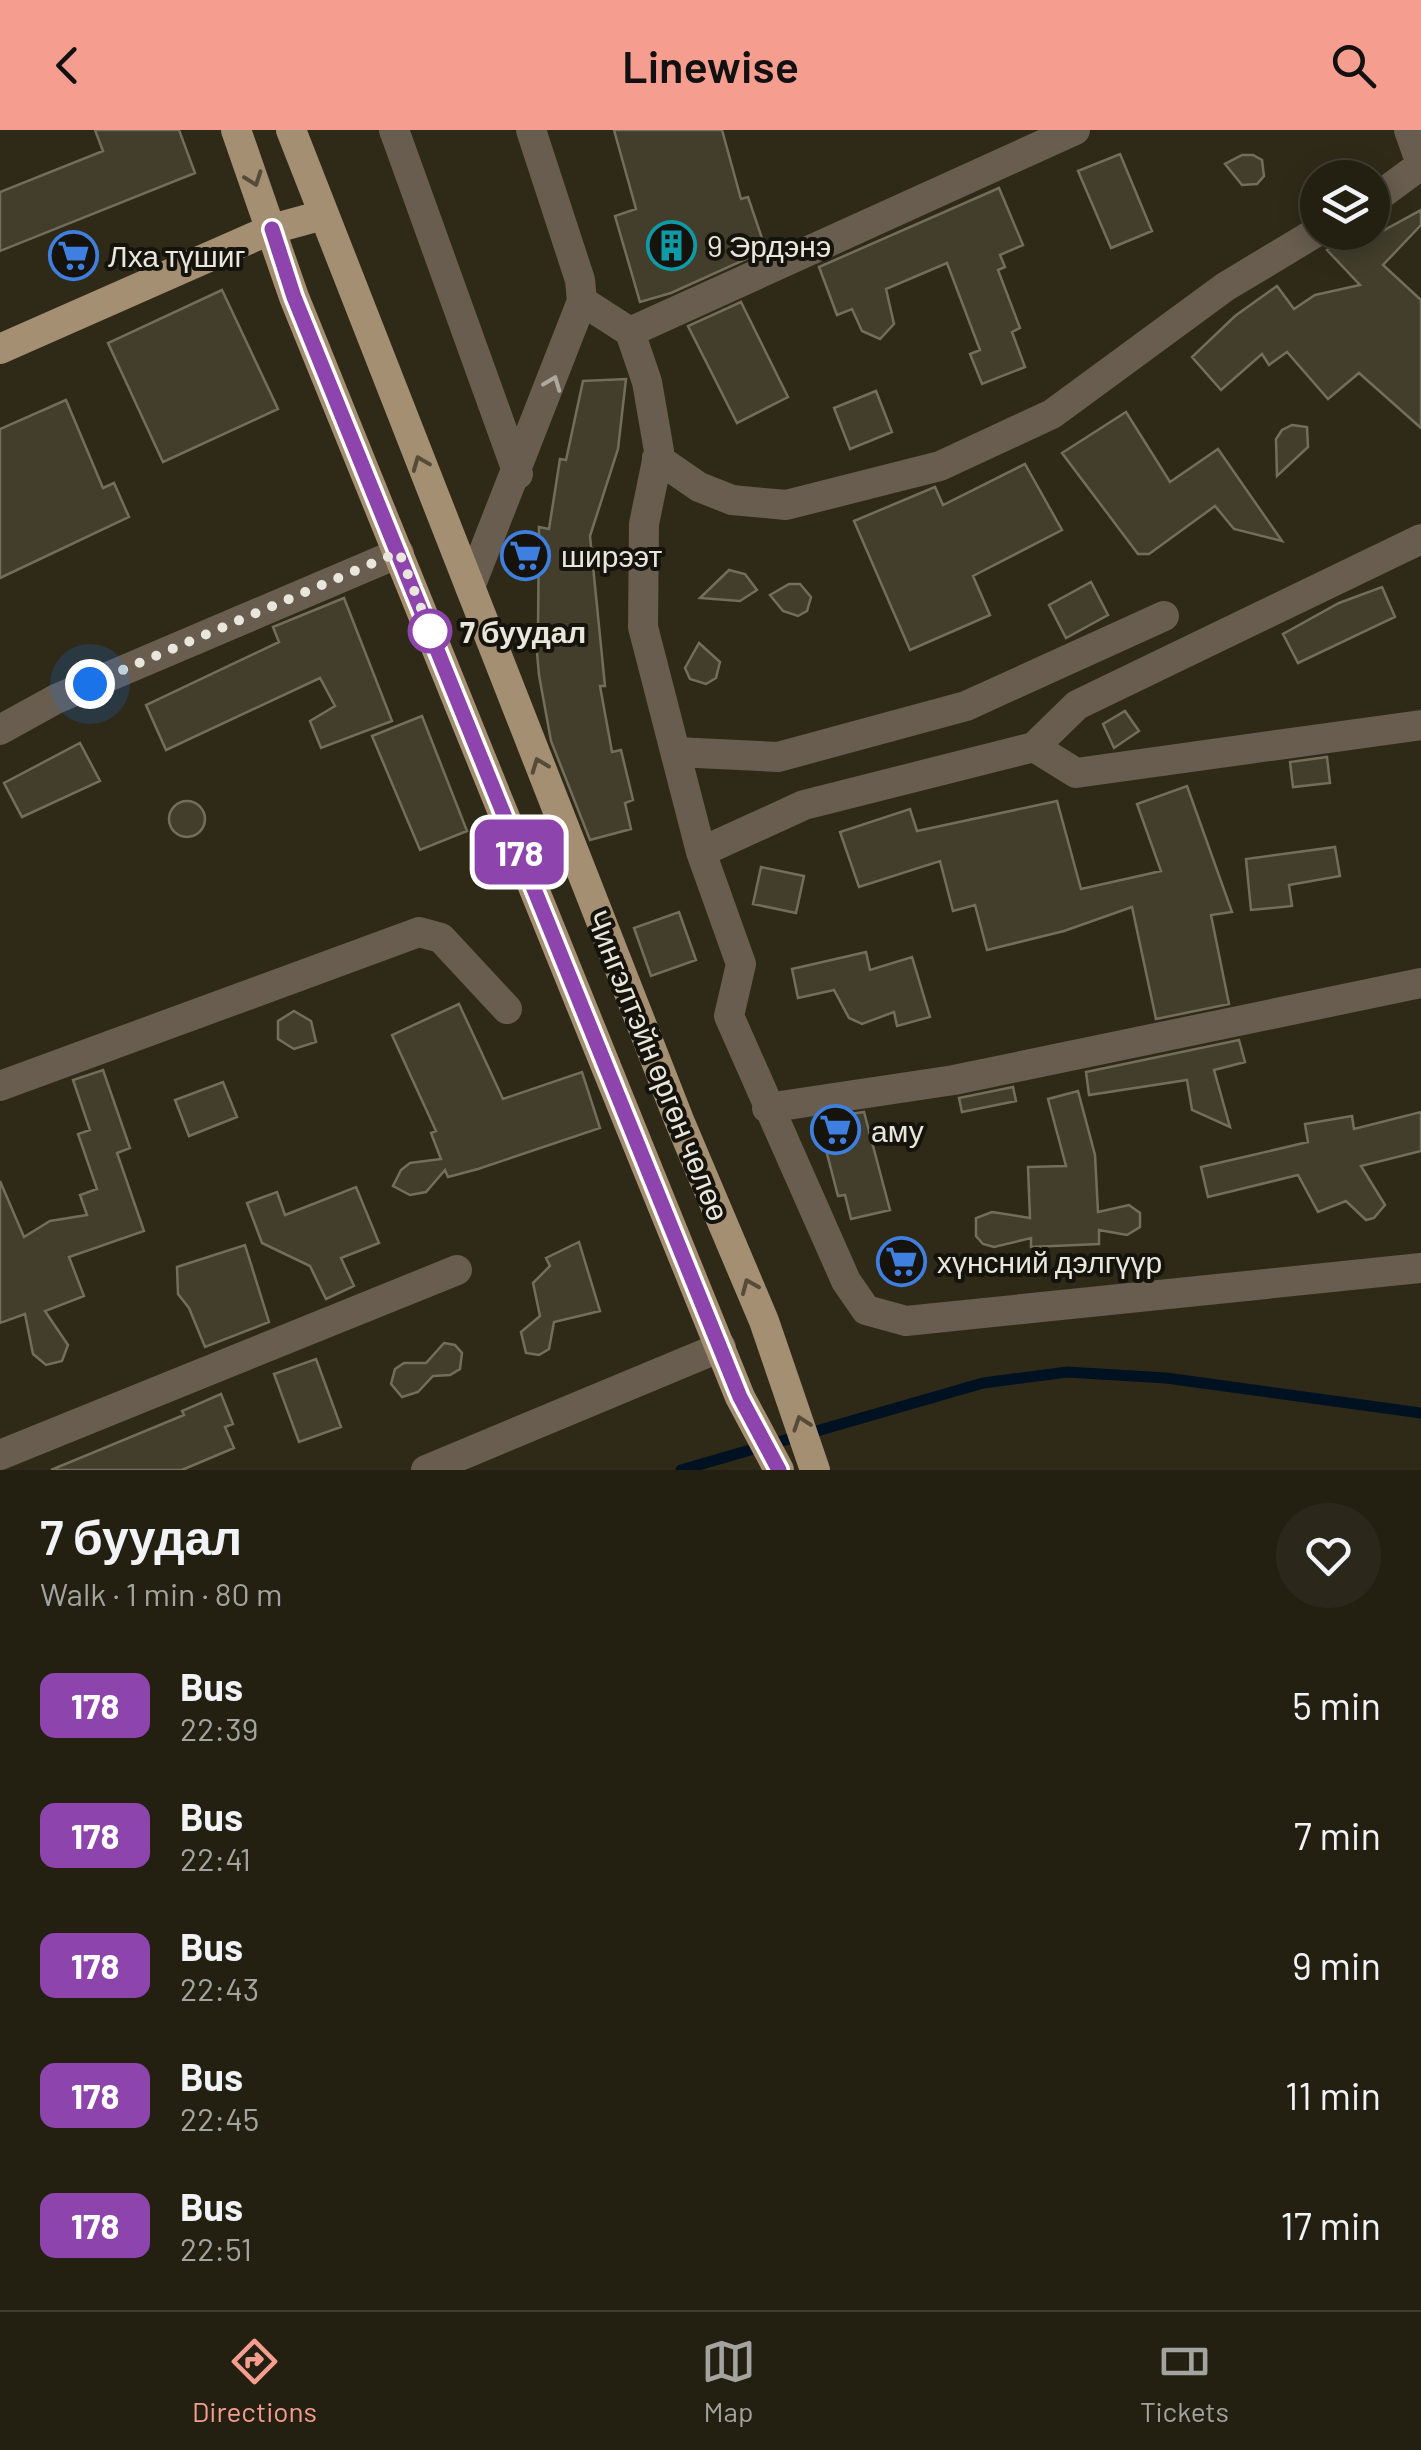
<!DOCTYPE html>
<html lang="en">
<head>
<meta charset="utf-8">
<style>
  :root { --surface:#232012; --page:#2b281b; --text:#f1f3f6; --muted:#a3a39f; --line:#403e32; --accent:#f59d8e }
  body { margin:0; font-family:Barlow,sans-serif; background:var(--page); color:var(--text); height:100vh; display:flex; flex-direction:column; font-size:38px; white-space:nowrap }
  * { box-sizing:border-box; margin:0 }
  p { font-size:32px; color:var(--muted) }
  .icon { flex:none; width:55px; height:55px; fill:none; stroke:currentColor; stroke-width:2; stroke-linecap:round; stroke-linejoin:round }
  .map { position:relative; height:1340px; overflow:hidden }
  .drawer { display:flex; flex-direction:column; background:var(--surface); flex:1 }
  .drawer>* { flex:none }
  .badge { padding:0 20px; border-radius:15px; font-size:35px; line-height:65px }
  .controls { position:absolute; left:1300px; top:30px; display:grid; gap:20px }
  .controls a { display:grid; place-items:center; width:90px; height:90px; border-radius:50%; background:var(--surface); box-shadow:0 5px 25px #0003,0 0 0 2px var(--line); font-size:50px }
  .you { position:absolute; width:50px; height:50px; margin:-25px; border:8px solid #fff; border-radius:50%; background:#1a73e8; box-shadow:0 0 0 15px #1a73e833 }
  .map>.badge { position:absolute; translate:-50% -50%; box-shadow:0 0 0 5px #fff }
  .round { display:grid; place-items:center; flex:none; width:105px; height:105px; border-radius:52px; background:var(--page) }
  .headline { display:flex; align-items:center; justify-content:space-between; height:170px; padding:0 40px }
  h1 { font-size:48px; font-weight:600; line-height:75px }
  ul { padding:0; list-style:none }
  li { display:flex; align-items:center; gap:30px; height:130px; padding:0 40px }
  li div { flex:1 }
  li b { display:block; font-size:38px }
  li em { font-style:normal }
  li .badge { min-width:110px; font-weight:700; text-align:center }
  header { display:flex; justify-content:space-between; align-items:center; height:130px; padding:0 40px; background:var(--accent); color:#111; font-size:45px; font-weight:600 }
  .tabs { display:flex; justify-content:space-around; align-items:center; height:140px; border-top:2px solid var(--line); background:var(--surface); font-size:28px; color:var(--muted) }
  .tabs a { display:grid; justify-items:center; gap:5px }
  .tabs .selected { color:var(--accent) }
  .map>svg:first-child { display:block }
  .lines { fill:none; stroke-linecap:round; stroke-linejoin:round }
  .stream { stroke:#012; stroke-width:11 }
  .building { fill:#423e2b; stroke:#736e5a; stroke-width:2.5 }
  .minor { stroke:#685d4f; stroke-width:30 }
  .major { stroke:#a48f72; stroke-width:30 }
  .oneway { stroke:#554b39 }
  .oneway2 { stroke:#afa99c }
  .line-casing { stroke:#fff; stroke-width:22 }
  .line { stroke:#8e44ad; stroke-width:15 }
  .walk { stroke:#e9e7db; stroke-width:10; stroke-dasharray:0 18 }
  .stop-dot { fill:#fff; stroke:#8e44ad; stroke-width:5 }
  .labels { text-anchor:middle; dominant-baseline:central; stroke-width:8; stroke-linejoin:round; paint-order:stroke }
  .poi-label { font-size:30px; fill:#e9e7db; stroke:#15130b; text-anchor:start }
  .stop-label { font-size:30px; font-weight:bold; fill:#e9e7db; stroke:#15130b; text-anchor:start }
  .street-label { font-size:30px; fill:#e9e7db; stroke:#15130b }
</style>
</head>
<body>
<header><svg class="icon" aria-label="back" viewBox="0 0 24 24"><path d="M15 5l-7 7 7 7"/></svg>Linewise<svg class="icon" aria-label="search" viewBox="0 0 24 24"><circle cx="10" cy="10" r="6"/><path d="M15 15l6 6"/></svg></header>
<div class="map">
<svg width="1421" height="1340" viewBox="0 0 1421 1340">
  <rect width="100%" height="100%" fill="#2f2a18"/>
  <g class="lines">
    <path class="stream" d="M 681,1340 L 983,1253 L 1067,1242 L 1166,1248 L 1421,1283"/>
  </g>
  <path class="building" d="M 95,0 L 179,0 L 195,43 L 0,121 L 0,62 L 103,21 Z
    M 614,0 L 722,0 L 741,69 L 748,67 L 766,120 L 671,163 L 640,172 L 615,86 L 636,79 Z
    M 1120,24 L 1152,101 L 1111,118 L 1078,41 Z
    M 1242,25 L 1253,25 L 1262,30 L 1264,46 L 1257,54 L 1242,55 L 1225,34 Z
    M 999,58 L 1023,115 L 1000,125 L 1005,137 L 998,140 L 1020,198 L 1012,202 L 1025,237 L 982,254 L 970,224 L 980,220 L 947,133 L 886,159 L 894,194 L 880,209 L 862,201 L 852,179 L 837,185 L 819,137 Z
    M 1421,80 L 1421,95 L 1383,135 L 1421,170 L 1421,298 L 1359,243 L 1328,269 L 1287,222 L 1269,235 L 1262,224 L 1221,260 L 1192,227 L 1235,186 L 1277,156 L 1294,179 L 1315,165 L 1360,155 L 1327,120 L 1346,102 L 1359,102 L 1366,110 Z
    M 222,160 L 278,279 L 163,332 L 108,213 Z
    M 741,172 L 788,267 L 737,293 L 688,196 Z
    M 626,249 L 618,319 L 590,406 L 605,556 L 600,556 L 612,622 L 621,620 L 633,670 L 625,673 L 631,699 L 590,710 L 551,611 L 539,545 L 535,500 L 538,500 L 539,397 L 549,399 L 560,329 L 566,330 L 583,251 Z
    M 876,261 L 892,302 L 850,319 L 834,278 Z
    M 66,270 L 103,358 L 114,353 L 129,387 L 0,448 L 0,299 Z
    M 1126,282 L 1170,352 L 1218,319 L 1282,411 L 1234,399 L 1215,376 L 1149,424 L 1138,424 L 1062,323 Z
    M 1292,295 L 1307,297 L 1308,317 L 1277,346 L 1276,309 L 1282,300 Z
    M 1025,334 L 1062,400 L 973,446 L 990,485 L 910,520 L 854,391 L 935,357 L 943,375 Z
    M 729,440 L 745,444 L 757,460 L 740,471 L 700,468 Z
    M 1091,452 L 1108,485 L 1066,508 L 1049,475 Z
    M 789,454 L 800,454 L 811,467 L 807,481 L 798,486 L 783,481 L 770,465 Z
    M 1382,457 L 1395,487 L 1298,533 L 1283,504 L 1339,473 Z
    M 344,468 L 392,591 L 321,618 L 310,591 L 335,576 L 320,548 L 166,620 L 146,575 L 279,512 L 273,497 Z
    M 699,513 L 720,532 L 716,548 L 706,554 L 690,549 L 685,538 Z
    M 1125,581 L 1139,601 L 1114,618 L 1103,594 Z
    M 422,586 L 467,701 L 420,720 L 372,606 Z
    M 80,613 L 100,651 L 22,687 L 4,653 Z
    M 1327,627 L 1330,653 L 1293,657 L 1290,632 Z
    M 1187,656 L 1232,782 L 1211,785 L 1229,874 L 1156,889 L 1132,777 L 1064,801 L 987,820 L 975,775 L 953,781 L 940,731 L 859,757 L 840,702 L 910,679 L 917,701 L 1057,671 L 1081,759 L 1161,741 L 1137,674 Z
    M169 689a18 18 0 1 1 36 0a18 18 0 1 1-36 0Z
    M 1335,717 L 1340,746 L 1289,755 L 1292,776 L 1251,780 L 1246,729 Z
    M 761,737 L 804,746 L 796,783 L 753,774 Z
    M 679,782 L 696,830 L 651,846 L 634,798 Z
    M 866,822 L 870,840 L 912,827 L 930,887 L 897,896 L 894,882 L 862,894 L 849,888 L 834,860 L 798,868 L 792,839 Z
    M 459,874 L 503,969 L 582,942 L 600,998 L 478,1039 L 448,1047 L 445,1040 L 426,1062 L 410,1065 L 393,1056 L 401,1040 L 410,1033 L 441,1029 L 431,1003 L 436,1001 L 392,905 Z
    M 294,881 L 311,891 L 316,912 L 294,919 L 278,909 L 278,891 Z
    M 1239,910 L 1245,932 L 1214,940 L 1230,997 L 1192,980 L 1187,950 L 1089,965 L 1086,942 Z
    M 103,940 L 130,1018 L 117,1023 L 144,1101 L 69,1127 L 84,1166 L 45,1181 L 68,1215 L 62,1231 L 46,1235 L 33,1224 L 25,1184 L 0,1193 L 0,1051 L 24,1107 L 50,1091 L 87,1085 L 80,1065 L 97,1059 L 78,1004 L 90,1000 L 73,950 Z
    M 223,952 L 237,987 L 189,1006 L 175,970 Z
    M 1013,957 L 1016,971 L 962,982 L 959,968 Z
    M 1078,961 L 1095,1025 L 1098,1082 L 1129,1075 L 1140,1083 L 1140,1097 L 1127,1105 L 1099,1100 L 1099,1114 L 1031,1117 L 1031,1108 L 994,1117 L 983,1114 L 976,1106 L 976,1088 L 992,1082 L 1030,1088 L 1028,1037 L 1066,1036 L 1048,969 Z
    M 864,982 L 890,1080 L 851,1089 L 845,1065 L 838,1066 L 818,989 Z
    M 1421,982 L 1421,1021 L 1361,1036 L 1385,1075 L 1374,1088 L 1366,1090 L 1346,1071 L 1318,1082 L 1298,1045 L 1208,1067 L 1201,1037 L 1308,1012 L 1305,994 L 1352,986 L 1354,999 Z
    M 356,1057 L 379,1113 L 341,1128 L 354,1156 L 326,1169 L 310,1136 L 262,1113 L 247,1073 L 277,1062 L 285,1085 Z
    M 579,1112 L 600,1181 L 554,1192 L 549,1219 L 539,1225 L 526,1223 L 521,1202 L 540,1186 L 533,1153 L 550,1136 L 546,1128 Z
    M 245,1115 L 269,1192 L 205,1217 L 189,1178 L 178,1164 L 177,1137 Z
    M 444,1213 L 455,1215 L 462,1223 L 460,1239 L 450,1245 L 433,1246 L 418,1262 L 402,1267 L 391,1254 L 395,1239 L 404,1233 L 426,1233 Z
    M 316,1229 L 341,1297 L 299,1312 L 274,1244 Z
    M 221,1264 L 233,1294 L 225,1297 L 234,1318 L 182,1340 L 51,1340 L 184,1285 L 182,1281 Z"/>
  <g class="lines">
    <path class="minor" d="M 394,0 L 518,344
      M 1409,0 L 1421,34
      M 1372,71 L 1421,35
      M 582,171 L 630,202 L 647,252 L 659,321 L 644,394 L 643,497 L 701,722 L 741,834 L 729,886 L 846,1151 L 866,1180 L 906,1191 L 1421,1138
      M 630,202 L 1075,0
      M 657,328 L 699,357 L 732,370 L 786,375 L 940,336 L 1052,284 L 1225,157 L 1318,101
      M 470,457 L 582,171 L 580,150 L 531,0
      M 0,600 L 56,569 L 399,423
      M 1034,617 L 1076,643 L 1421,595
      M 676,622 L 778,627 L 966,576 L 1164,486
      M 701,722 L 804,675 L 1034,617 L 1077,575 L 1421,409
      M 0,956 L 419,802 L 441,808 L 507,879
      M 767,978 L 954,950 L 1421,853
      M 0,1325 L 457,1140
      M 426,1340 L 721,1217"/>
    <path class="major" d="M 236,0 L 294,167 L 740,1267 L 779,1340
      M 291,0 L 679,990 L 764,1191 L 815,1340
      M 0,219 L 272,99 L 323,85"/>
  </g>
  <defs><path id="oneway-chevron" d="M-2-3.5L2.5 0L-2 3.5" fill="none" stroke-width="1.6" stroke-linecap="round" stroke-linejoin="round" transform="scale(2.5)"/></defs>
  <g class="oneway">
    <use href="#oneway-chevron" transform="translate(254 49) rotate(70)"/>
    <use href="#oneway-chevron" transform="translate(420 333) rotate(-112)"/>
    <use href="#oneway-chevron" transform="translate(539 635) rotate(-111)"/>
    <use href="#oneway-chevron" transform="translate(749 1156) rotate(-113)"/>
    <use href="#oneway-chevron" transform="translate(801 1293) rotate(-109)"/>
  </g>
  <use class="oneway2" href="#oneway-chevron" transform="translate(553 253) rotate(-69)"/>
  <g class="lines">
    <defs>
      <path id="line" d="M 272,99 L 294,167 L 740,1267 L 779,1340"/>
    </defs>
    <use href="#line" class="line-casing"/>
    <use href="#line" class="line"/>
    <path class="walk" d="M 90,554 L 399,422 L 430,501"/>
  </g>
  <defs>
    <symbol id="building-ring" viewBox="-11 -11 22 22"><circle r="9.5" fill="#15130b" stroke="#0f9aa8" stroke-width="1.5"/><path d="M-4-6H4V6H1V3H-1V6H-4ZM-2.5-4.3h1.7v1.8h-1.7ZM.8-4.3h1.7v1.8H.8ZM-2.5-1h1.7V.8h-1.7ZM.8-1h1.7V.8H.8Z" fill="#0f9aa8"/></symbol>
    <symbol id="supermarket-ring" viewBox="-11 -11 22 22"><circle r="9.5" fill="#15130b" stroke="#3f7fe0" stroke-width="1.5"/><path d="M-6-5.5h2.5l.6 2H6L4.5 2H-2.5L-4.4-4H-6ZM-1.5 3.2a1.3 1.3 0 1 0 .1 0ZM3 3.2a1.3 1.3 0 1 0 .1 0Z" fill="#3f7fe0"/></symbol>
  </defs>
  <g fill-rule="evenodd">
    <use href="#building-ring" x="644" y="88" width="55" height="55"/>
    <use href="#supermarket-ring" x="46" y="98" width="55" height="55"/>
    <use href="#supermarket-ring" x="498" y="398" width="55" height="55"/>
    <use href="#supermarket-ring" x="808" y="972" width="55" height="55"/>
    <use href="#supermarket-ring" x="874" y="1104" width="55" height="55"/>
  </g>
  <circle class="stop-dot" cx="430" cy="501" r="20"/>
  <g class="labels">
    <g class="poi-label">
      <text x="707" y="115">9 Эрдэнэ</text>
      <text x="108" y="125">Лха түшиг</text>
      <text x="561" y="425">ширээт</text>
      <text x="871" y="1000">аму</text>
      <text x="937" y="1131">хүнсний дэлгүүр</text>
    </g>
    <g class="stop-label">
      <text x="460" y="501">7 буудал</text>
    </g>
    <g class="street-label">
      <text transform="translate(659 935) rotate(68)">Чингэлтэйн өргөн чөлөө</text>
    </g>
  </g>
</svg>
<div class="controls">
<a><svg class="icon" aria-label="layers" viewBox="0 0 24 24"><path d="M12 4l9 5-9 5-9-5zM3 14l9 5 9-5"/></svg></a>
</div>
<div class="you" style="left:90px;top:554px"></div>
<b class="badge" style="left:519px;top:722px;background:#8e44ad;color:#fff">178</b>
</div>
<section class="drawer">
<div class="headline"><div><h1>7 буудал</h1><p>Walk · 1 min · 80 m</p></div><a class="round"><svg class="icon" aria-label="heart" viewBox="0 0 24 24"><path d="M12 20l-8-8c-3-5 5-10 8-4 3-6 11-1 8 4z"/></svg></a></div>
<ul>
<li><span class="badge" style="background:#8e44ad;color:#fff">178</span><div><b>Bus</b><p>22:39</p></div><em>5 min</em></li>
<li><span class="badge" style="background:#8e44ad;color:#fff">178</span><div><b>Bus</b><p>22:41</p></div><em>7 min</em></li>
<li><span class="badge" style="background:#8e44ad;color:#fff">178</span><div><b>Bus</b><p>22:43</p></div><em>9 min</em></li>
<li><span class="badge" style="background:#8e44ad;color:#fff">178</span><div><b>Bus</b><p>22:45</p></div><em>11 min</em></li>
<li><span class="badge" style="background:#8e44ad;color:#fff">178</span><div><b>Bus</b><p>22:51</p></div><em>17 min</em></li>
</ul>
</section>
<nav class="tabs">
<a class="selected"><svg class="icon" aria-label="directions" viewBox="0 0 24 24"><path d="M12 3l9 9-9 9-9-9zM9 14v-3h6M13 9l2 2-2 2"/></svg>Directions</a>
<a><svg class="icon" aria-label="map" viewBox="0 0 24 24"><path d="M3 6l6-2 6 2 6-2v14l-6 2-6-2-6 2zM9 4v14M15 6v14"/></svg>Map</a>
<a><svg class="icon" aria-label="tickets" viewBox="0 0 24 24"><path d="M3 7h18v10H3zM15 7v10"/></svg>Tickets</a>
</nav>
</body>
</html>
